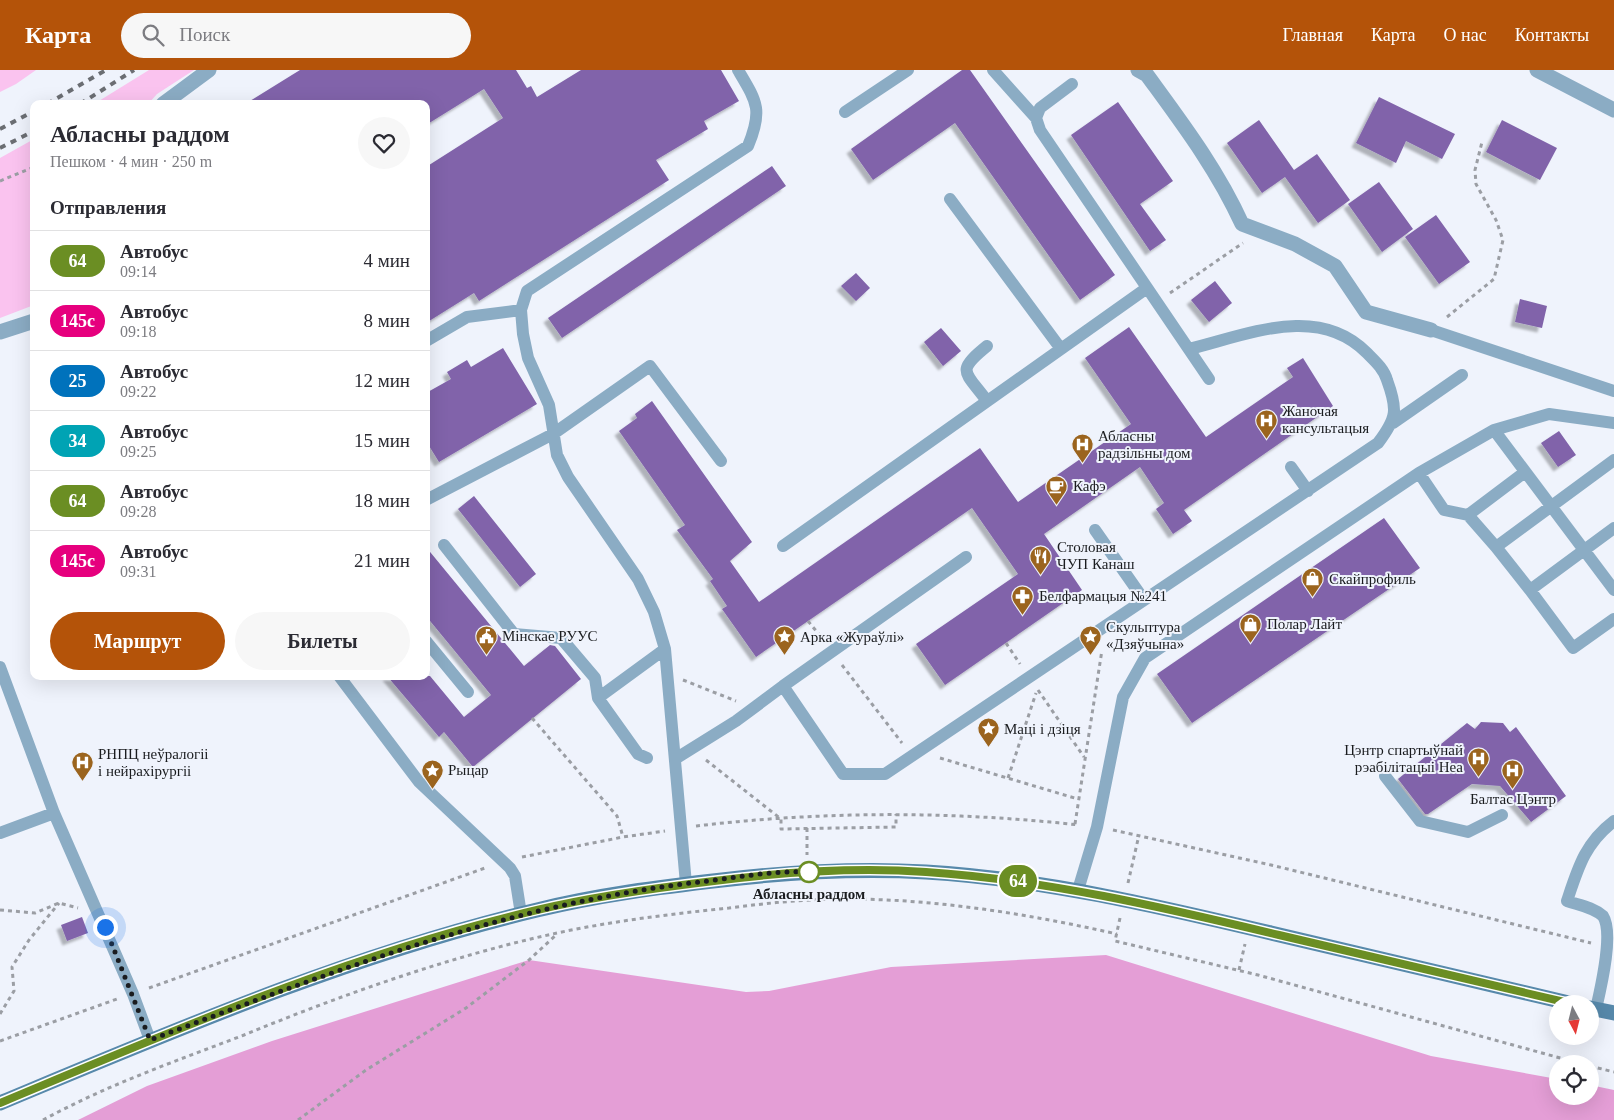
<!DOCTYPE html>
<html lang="ru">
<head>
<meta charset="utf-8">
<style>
  :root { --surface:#fff; --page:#f7f7f7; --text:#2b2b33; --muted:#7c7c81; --line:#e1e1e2; --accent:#b45309 }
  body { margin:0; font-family:"Times New Roman",serif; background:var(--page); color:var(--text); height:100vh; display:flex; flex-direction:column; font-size:19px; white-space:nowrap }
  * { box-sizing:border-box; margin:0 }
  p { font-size:16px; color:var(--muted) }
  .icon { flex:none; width:28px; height:28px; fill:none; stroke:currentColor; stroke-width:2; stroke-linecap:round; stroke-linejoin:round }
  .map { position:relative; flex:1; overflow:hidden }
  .sheet { position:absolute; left:30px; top:30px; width:400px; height:580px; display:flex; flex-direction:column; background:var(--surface); border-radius:10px; box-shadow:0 5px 20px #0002 }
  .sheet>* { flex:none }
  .badge { padding:0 10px; border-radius:16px; font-size:18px; line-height:32px }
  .needle { width:32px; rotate:173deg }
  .tools { position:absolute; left:1549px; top:925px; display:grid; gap:10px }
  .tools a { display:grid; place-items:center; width:50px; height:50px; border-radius:50%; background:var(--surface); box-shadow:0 5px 20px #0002; font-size:25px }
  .you { position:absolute; width:25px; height:25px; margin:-12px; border:4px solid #fff; border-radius:50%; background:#1a73e8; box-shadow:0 0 0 8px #1a73e833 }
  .map>.badge { position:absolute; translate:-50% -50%; box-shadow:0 0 0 2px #fff }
  h2 { padding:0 20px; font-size:19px; line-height:45px }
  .round { display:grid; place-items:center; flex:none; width:52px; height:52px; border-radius:26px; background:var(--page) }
  .summary { display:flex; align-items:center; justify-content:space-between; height:85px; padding:0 20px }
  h1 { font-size:24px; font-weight:600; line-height:38px }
  .primary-button { display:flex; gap:10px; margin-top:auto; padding:10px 20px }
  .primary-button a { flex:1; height:58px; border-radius:30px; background:var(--accent); color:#fff; font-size:20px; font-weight:600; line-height:58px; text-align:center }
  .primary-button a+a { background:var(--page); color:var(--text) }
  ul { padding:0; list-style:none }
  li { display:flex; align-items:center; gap:15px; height:60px; padding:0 20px; border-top:1px solid var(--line) }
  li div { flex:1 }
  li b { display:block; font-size:19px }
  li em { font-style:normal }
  li .badge { min-width:55px; font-weight:700; text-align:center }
  header { display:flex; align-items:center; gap:30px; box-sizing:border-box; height:70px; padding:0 25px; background:var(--accent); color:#fff }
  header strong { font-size:24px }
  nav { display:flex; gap:28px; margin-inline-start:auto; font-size:18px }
  .search { width:350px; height:45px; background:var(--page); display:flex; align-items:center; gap:12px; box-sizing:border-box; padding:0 18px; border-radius:28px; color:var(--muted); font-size:19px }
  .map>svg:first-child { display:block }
  .green { fill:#fac3ef }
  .forest { fill:#e49ed6 }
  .building { fill:#8164aa; filter:url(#shadow) }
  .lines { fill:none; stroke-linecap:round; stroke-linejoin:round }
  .path { stroke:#9b9ea4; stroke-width:3; stroke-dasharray:4 4; stroke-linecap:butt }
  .service { stroke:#8bacc4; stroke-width:12 }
  .minor { stroke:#8bacc4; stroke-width:15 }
  .secondary { stroke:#5789ab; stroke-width:15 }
  .rail { stroke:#6b6e73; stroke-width:4; stroke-dasharray:6 6; stroke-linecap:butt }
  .line-casing { stroke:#fff; stroke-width:11 }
  .line { stroke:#6b8e23; stroke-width:8 }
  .walk { stroke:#1a1c1f; stroke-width:5; stroke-dasharray:0 9 }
  .stop-dot { fill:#fff; stroke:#6b8e23; stroke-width:2.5 }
  .labels { text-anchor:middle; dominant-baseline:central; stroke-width:4; stroke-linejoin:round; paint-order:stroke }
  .poi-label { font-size:15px; fill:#1a1c1f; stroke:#eff3fc; text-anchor:start }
  .stop-label { font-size:15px; font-weight:bold; fill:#1a1c1f; stroke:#eff3fc }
</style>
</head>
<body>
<header>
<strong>Карта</strong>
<div class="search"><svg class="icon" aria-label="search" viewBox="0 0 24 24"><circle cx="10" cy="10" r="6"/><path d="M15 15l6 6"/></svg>Поиск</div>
<nav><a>Главная</a><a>Карта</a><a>О нас</a><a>Контакты</a></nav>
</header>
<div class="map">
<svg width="1614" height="1050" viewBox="0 0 1614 1050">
  <defs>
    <filter id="shadow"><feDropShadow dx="-4.5" dy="4.5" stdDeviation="1" flood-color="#0004"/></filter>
  </defs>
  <rect width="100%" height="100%" fill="#eff3fc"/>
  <path class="green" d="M 0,0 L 36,0 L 16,14 L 0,22 Z
    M 149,0 L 194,0 L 157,24 L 148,34 L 94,34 Z
    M 34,69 L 34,235 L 0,248 L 0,88 Z"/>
  <path class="forest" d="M 1106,885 L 1431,986 L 1557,1009 L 1558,1026 L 1590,1026 L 1590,1015 L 1614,1020 L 1614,1050 L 78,1050 L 147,1016 L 272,971 L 529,890 L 746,922 L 769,921 L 891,897 Z"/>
  <path class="building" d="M 300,0 L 516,0 L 527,18 L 531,16 L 537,27 L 581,0 L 721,0 L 739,31 L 704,51 L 708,59 L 656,90 L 669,110 L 479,231 L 474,223 L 426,253 L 426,97 L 503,48 L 484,19 L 426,55 L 426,34 L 245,34 Z
    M 962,0 L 970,0 L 1115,205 L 1080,230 L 955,53 L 873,110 L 851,79 Z
    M 1379,27 L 1455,64 L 1442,89 L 1406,71 L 1396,93 L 1356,73 Z
    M 1118,32 L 1173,111 L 1140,134 L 1166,170 L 1150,181 L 1071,65 Z
    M 1259,50 L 1294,100 L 1317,84 L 1350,130 L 1318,153 L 1285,107 L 1262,123 L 1227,73 Z
    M 1502,50 L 1557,78 L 1540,110 L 1486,82 Z
    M 772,96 L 786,116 L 562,268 L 548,248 Z
    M 1379,112 L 1413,159 L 1382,182 L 1348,134 Z
    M 1436,145 L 1470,192 L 1439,214 L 1405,167 Z
    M 856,203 L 870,218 L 856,231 L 841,216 Z
    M 1215,211 L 1232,233 L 1209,252 L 1191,230 Z
    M 1520,229 L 1547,236 L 1542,258 L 1515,252 Z
    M 1129,257 L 1206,367 L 1293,307 L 1287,298 L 1303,288 L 1333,336 L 1184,440 L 1192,451 L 1173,464 L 1156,439 L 1164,433 L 1140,397 L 1044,464 L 1082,520 L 945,615 L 916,574 L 1018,504 L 972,438 L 756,587 L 722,539 L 727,536 L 710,511 L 713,509 L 677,460 L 685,455 L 619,361 L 637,348 L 635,344 L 652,331 L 752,472 L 730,491 L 759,532 L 980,378 L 1018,432 L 1131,354 L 1085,288 Z
    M 941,258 L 961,281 L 943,296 L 924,272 Z
    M 503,278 L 537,334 L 439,392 L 426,371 L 426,323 L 451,309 L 447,302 L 467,290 L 471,297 Z
    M 1559,361 L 1576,385 L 1558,397 L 1541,373 Z
    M 474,426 L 536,504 L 520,517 L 458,439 Z
    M 1384,448 L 1420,498 L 1192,653 L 1157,604 Z
    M 426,477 L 524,596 L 550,575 L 555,576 L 581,609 L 473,697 L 444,662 L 439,667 L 387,606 L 430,606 L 464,647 L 491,625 L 426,546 Z
    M 1481,652 L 1503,653 L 1510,662 L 1516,657 L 1566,726 L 1531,752 L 1500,716 L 1472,714 L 1428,744 L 1425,744 L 1398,709 L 1467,653 L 1475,659 Z
    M 82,847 L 88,863 L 67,871 L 61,855 Z"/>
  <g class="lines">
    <path class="path" d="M 0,111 L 34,97
      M 1170,223 L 1243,173
      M 1447,247 L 1494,209 L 1503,170 L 1496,150 L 1476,114 L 1475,100 L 1482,72
      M 808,551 L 822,568
      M 1006,573 L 1020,594
      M 842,595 L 902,673
      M 683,610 L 736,631
      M 1038,620 L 1084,687
      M 532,648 L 617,746 L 623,767
      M 940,688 L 1078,729
      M 706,690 L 781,749 L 781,759 L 896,757 L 896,744
      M 1008,708 L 1036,623
      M 1075,754 L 1102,580
      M 696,756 C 823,741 952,741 1079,755
      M 807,758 L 807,785
      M 1113,760 L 1271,795 L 1591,873
      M 522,787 L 623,767 L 665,761
      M 1128,813 L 1139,765
      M 0,840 L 35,843 L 59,833 L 78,838
      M 1120,848 L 1115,871 L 1258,905 L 1582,994
      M 1239,900 L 1245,874
      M 149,918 L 485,798
      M 0,944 L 14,921 L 12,897 L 29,870 L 59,833
      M 0,971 L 117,929
      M 1590,996 L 1614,1002
      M 43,1050 C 107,1015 176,991 244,965 C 344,924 451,886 557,863 C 613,851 671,844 729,838 C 768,833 806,829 846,829 C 937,829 1028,844 1117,864
      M 298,1050 L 366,1000 L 466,938 L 529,890 L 557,864"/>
    <path class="service" d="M 993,0 L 1036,48
      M 1072,14 L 1040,38 L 1036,48 L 1040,60 L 1209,309
      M 845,42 L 908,0
      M 950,129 L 1061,279
      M 1431,260 L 1614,321
      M 426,271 L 467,247 L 521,240
      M 987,331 C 965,301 955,302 987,276
      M 1393,353 L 1462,305
      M 1494,360 L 1614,520
      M 1291,397 L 1308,421
      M 1419,403 L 1444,440 L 1468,445 L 1496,477 L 1530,520 L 1614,458
      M 426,430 L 553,364 L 650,296 L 721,391
      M 1468,445 L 1525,402
      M 1095,460 L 1144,530
      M 444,475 L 514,564 L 561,568 L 595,608 L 598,628 L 638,684 L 647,688
      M 783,476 L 1147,218
      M 1496,477 L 1614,390
      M 966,487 L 783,616 L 843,704 L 885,704 L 1378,373 C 1397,348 1398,340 1387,310 C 1384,299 1375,291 1367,283 C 1318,233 1247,265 1189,279
      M 1530,520 L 1573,578 L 1614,549
      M 426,571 L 468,622
      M 0,597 L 54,743 L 133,924 L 150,970
      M 339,606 L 419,712 L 510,798 L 515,806 L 521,844
      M 598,628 L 665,579
      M 675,689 L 736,651 L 783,616
      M 1385,706 L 1420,751 L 1468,762 L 1502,745
      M 0,763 L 54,743
      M 686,814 L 665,579 L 654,542 L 638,509 L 568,407 L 557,385 L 549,335 L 528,288 L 523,264 L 521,240 L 527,221 L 748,76 C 763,40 757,32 738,0
      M 1078,820 L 1097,757 L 1123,627 L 1145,588 L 1419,403 L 1494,360 L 1549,344 L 1614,353
      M 1596,939 C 1601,917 1614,863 1603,846 C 1593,837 1579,835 1567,831 C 1578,798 1585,773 1614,751"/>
    <path class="minor" d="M 1138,0 L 1147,5 C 1182,53 1217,99 1242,154 L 1295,174 L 1335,196 L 1366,242 L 1431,260
      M 1537,0 L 1614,40
      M 163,34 L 209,0
      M 0,262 L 34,251"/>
    <path class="secondary" d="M 1590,938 L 1614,943
      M 0,1033 C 175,960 352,884 537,840 C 598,825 660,817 722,810 C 790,802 857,798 926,802 C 1043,809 1157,836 1271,863 C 1372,887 1472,910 1573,934"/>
    <path class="rail" d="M 47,34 L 106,0
      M 80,34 L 134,0
      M 0,59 L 34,41
      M 0,78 L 34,61"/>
  </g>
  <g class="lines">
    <defs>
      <path id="line" d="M 0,1033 C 175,960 352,883 537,840 C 595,826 655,818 714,811 C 784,802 855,797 926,802 C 1046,810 1162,837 1279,865 C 1377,888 1475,911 1573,934"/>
    </defs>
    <use href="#line" class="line-casing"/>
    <use href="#line" class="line"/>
    <path class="walk" d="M 105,857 L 150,970 C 330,902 508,834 700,812 C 735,808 774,800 809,802"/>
  </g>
  <defs>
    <symbol id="hospital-pin" viewBox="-11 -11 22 30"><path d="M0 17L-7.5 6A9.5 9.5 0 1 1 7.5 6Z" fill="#9b641e" stroke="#eff3fc"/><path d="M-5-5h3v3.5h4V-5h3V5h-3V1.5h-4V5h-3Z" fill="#fff"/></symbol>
    <symbol id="cafe-pin" viewBox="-11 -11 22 30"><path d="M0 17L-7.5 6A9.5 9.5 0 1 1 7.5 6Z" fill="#9b641e" stroke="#eff3fc"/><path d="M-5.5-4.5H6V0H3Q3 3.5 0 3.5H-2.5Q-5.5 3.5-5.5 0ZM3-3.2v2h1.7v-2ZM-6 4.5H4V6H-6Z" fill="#fff"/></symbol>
    <symbol id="restaurant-pin" viewBox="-11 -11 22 30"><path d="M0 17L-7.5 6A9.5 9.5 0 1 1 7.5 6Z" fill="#9b641e" stroke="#eff3fc"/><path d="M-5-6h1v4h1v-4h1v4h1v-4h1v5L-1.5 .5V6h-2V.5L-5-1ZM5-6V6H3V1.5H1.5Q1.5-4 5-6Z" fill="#fff"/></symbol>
    <symbol id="shop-pin" viewBox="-11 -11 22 30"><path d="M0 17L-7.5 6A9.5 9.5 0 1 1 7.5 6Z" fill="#9b641e" stroke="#eff3fc"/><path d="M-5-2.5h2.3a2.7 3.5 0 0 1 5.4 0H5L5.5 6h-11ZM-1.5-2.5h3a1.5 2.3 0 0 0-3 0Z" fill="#fff"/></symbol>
    <symbol id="pharmacy-pin" viewBox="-11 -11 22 30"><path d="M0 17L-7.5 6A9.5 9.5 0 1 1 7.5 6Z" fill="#9b641e" stroke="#eff3fc"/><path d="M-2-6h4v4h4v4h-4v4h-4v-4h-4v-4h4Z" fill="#fff"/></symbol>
    <symbol id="civic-pin" viewBox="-11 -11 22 30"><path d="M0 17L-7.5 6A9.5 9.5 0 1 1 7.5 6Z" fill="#9b641e" stroke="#eff3fc"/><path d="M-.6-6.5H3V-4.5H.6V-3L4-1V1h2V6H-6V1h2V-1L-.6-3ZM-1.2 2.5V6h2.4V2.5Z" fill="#fff"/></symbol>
    <symbol id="sight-pin" viewBox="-11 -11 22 30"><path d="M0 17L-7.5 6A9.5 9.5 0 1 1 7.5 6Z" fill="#9b641e" stroke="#eff3fc"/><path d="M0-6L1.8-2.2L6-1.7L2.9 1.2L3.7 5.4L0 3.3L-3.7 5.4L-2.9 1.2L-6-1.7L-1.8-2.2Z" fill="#fff"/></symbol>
  </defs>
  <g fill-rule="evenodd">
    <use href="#hospital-pin" x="1254" y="338" width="25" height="34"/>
    <use href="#hospital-pin" x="1070" y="362" width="25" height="34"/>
    <use href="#cafe-pin" x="1044" y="404" width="25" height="34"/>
    <use href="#restaurant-pin" x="1028" y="474" width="25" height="34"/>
    <use href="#shop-pin" x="1300" y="496" width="25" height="34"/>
    <use href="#pharmacy-pin" x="1010" y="514" width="25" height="34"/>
    <use href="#shop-pin" x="1238" y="542" width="25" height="34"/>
    <use href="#civic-pin" x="474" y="554" width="25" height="34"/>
    <use href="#sight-pin" x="1078" y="554" width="25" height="34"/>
    <use href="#sight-pin" x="772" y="554" width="25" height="34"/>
    <use href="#sight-pin" x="976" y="646" width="25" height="34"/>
    <use href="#hospital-pin" x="1466" y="676" width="25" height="34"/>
    <use href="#hospital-pin" x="70" y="680" width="25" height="34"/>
    <use href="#sight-pin" x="420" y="688" width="25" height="34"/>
    <use href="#hospital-pin" x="1500" y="688" width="25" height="34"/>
  </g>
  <circle class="stop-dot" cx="809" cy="802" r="10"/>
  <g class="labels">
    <g class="poi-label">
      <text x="1282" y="341">Жаночая<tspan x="1282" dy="17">кансультацыя</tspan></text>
      <text x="1098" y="366">Абласны<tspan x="1098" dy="17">радзільны дом</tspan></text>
      <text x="1073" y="416">Кафэ</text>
      <text x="1057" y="477">Столовая<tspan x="1057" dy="17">ЧУП Канаш</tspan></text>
      <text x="1329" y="509">Скайпрофиль</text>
      <text x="1039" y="526">Белфармацыя №241</text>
      <text x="1267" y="554">Полар Лайт</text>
      <text x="1106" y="557">Скульптура<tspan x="1106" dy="17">«Дзяўчына»</tspan></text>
      <text x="502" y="566">Мінскае РУУС</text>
      <text x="800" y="567">Арка «Жураўлі»</text>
      <text x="1004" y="659">Маці і дзіця</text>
      <text x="1463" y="680" text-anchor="end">Цэнтр спартыўнай<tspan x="1463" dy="17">рэабілітацыі Неа</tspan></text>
      <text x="98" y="684">РНПЦ неўралогіі<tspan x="98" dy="17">і нейрахірургіі</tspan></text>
      <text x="448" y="700">Рыцар</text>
      <text x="1513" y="729" text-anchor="middle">Балтас Цэнтр</text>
    </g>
    <g class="stop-label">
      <text x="809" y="824">Абласны раддом</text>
    </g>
  </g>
</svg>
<div class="tools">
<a><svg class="needle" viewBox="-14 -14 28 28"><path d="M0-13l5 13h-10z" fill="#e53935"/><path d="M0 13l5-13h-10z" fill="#7c7c81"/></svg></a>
<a><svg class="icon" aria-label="locate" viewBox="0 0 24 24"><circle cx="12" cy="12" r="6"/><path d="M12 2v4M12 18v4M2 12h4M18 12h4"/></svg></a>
</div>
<div class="you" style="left:105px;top:857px"></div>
<b class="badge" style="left:1018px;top:811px;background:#6b8e23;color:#fff">64</b>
<section class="sheet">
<div class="summary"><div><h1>Абласны раддом</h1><p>Пешком · 4 мин · 250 m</p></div><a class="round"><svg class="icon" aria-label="heart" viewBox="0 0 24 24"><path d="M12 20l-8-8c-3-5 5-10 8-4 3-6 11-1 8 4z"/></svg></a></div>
<h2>Отправления</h2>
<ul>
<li><span class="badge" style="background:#6b8e23;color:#fff">64</span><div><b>Автобус</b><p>09:14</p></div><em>4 мин</em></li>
<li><span class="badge" style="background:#e6007e;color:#fff">145с</span><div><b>Автобус</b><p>09:18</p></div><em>8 мин</em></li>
<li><span class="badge" style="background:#0072bc;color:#fff">25</span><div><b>Автобус</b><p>09:22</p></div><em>12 мин</em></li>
<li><span class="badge" style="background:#00a3b4;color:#fff">34</span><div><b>Автобус</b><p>09:25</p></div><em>15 мин</em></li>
<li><span class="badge" style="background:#6b8e23;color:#fff">64</span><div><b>Автобус</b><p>09:28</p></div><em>18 мин</em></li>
<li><span class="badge" style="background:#e6007e;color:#fff">145с</span><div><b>Автобус</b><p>09:31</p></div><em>21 мин</em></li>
</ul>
<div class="primary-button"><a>Маршрут</a><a>Билеты</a></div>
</section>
</div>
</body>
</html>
